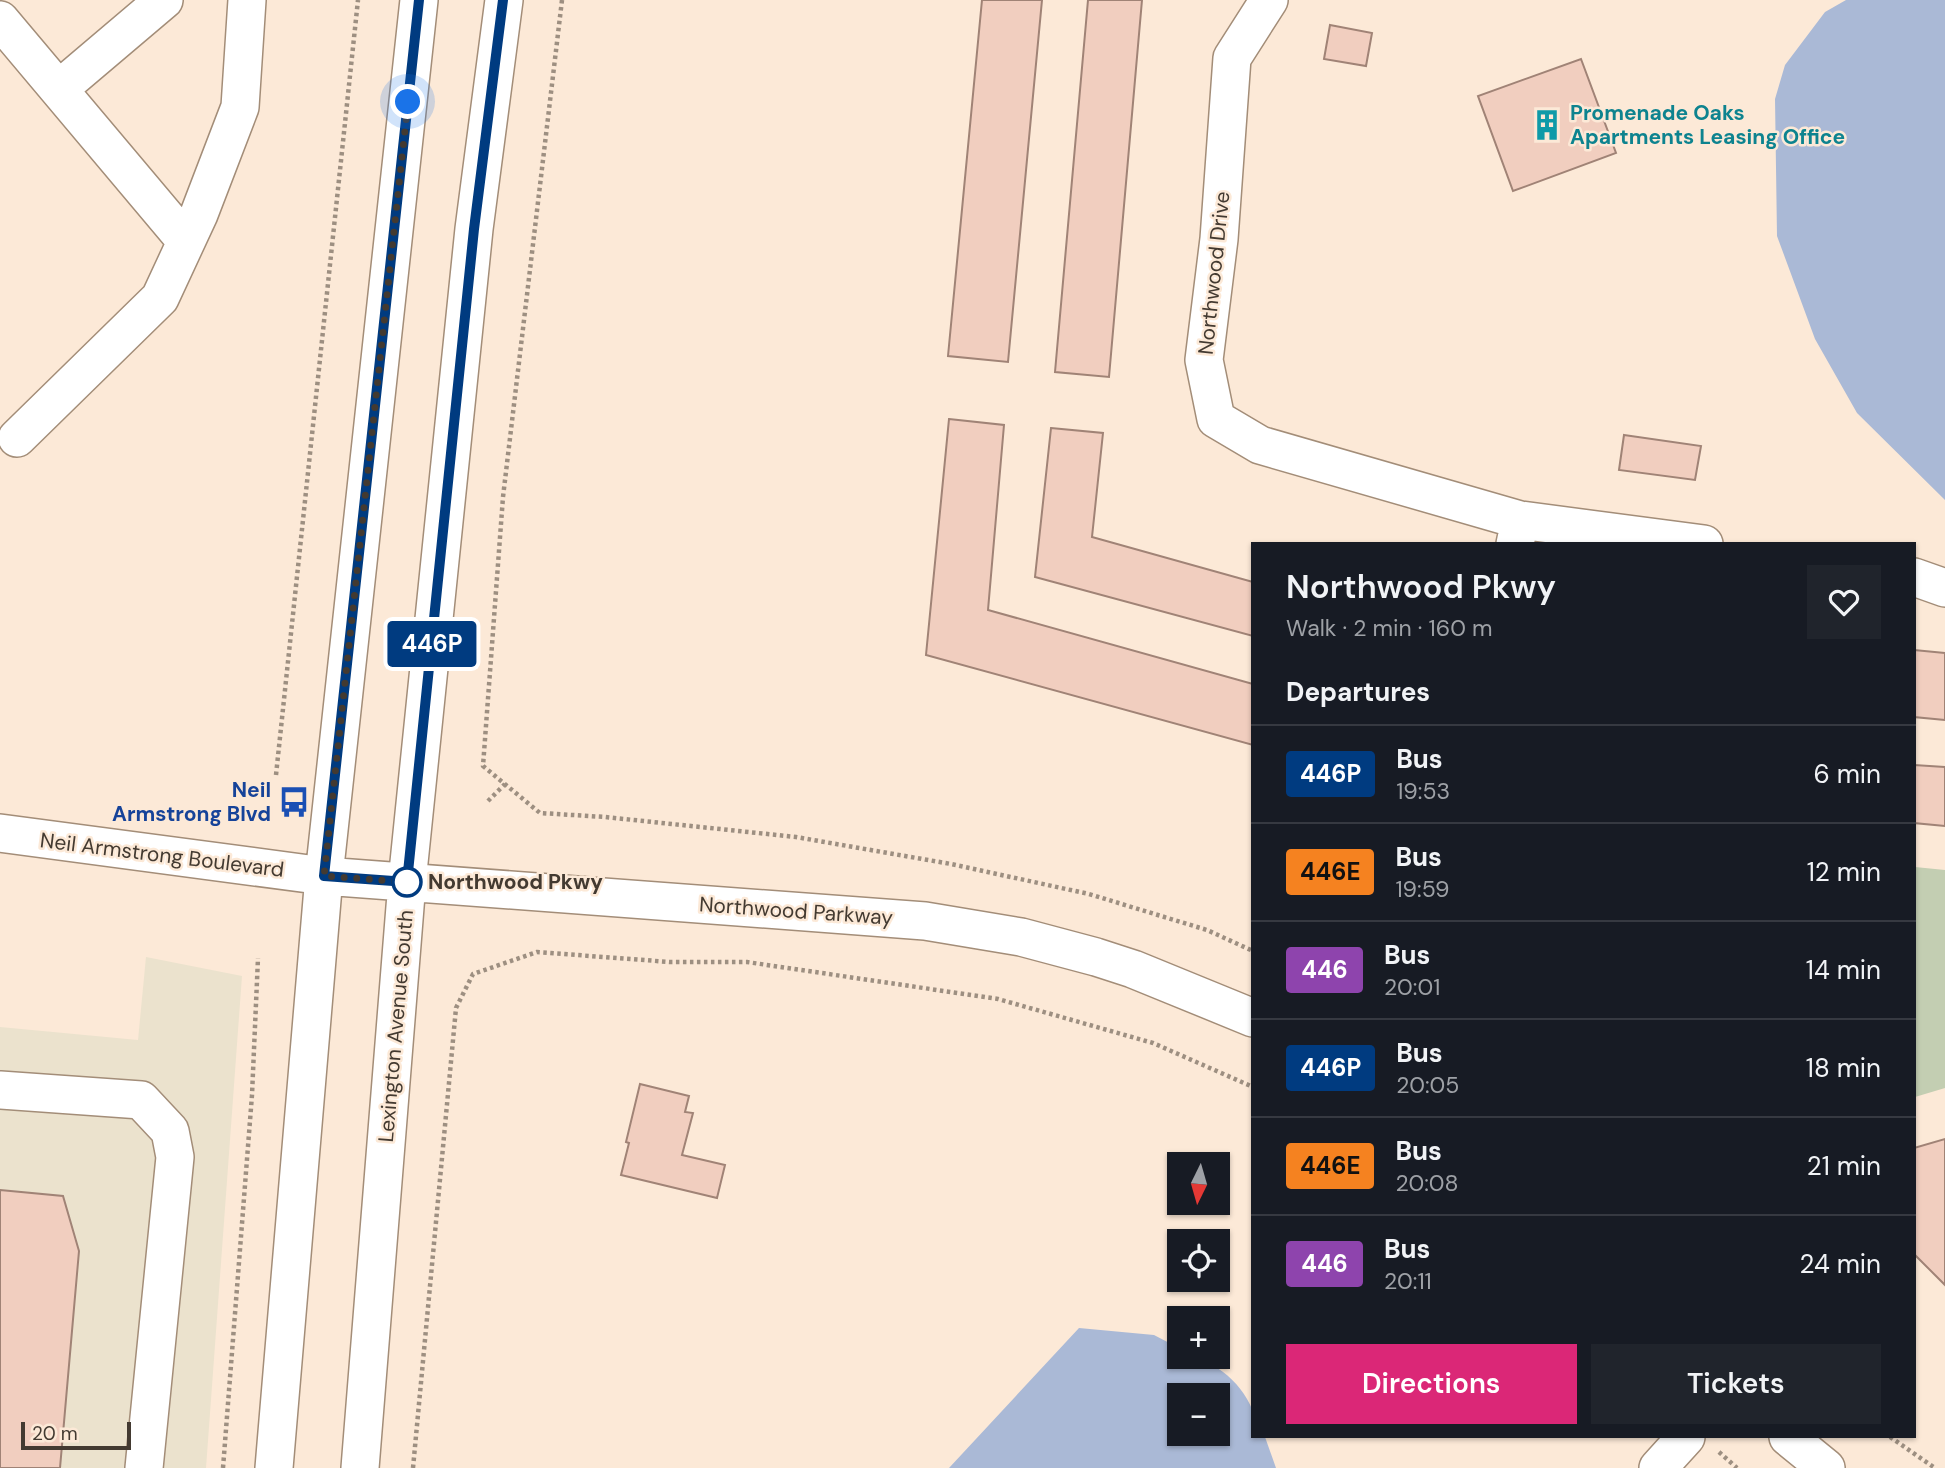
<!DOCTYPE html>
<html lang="en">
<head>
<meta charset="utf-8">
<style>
  :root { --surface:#171b24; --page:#20242c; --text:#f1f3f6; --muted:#9ea1a6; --line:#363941; --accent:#db2777 }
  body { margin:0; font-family:"DM Sans",sans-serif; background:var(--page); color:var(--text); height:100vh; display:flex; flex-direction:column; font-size:26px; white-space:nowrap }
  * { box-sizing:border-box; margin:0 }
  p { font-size:23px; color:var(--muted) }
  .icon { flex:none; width:38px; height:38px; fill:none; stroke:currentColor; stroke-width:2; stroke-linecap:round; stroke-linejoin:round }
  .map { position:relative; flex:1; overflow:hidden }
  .drawer { position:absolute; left:1251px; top:542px; width:665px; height:896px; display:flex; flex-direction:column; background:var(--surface); border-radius:0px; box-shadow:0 2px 5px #0004 }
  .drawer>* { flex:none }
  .badge { padding:0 14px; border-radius:5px; font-size:24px; line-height:46px }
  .needle { width:46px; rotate:185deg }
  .controls { position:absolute; left:1167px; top:1152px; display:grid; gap:14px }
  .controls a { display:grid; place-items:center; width:63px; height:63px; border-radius:0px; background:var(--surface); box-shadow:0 2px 5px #0004; font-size:35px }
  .scale { position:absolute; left:21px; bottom:18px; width:110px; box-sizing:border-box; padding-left:7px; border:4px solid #433a31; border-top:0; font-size:19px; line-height:24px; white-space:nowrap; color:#433a31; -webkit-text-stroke:5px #fce9d7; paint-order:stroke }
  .you { position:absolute; width:35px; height:35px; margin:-18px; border:5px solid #fff; border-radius:50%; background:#1a73e8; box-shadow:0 0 0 10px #1a73e833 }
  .map>.badge { position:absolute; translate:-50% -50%; box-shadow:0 0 0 4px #fff }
  h2 { padding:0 35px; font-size:26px; line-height:63px }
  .round { display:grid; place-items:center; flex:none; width:74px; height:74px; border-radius:0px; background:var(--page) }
  .head { display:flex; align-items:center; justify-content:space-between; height:119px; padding:0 35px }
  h1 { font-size:33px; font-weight:600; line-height:52px }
  .action { display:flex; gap:14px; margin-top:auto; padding:14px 35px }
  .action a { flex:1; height:80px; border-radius:0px; background:var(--accent); color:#fff; font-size:28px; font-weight:600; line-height:80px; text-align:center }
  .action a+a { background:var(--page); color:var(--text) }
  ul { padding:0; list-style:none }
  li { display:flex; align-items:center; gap:21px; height:98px; padding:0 35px; border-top:2px solid var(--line) }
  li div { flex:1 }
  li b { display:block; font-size:26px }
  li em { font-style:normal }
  li .badge { min-width:77px; font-weight:700; text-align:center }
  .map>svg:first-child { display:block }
  .industrial { fill:#ebe2cd }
  .green { fill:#c3ceb2 }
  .water { fill:#aab9d6; fill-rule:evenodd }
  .building { fill:#f1cebf; stroke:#a08376; stroke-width:2 }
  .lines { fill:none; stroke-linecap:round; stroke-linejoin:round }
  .minor-casing { stroke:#a38d78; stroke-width:40 }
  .path { stroke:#9d8f81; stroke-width:4.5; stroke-dasharray:3.5 3.5; stroke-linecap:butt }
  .minor { stroke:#fff; stroke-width:37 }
  .line-casing { stroke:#fff; stroke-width:16 }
  .line { stroke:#003b80; stroke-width:10 }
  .walk { stroke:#433a31; stroke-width:7; stroke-dasharray:0 12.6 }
  .stop-dot { fill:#fff; stroke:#003b80; stroke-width:3.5 }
  .labels { text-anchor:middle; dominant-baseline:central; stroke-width:5; stroke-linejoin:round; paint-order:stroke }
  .culture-label { font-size:21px; font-weight:bold; fill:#0d838f; stroke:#fce9d7; text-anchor:start }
  .street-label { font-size:21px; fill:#433a31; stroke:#fce9d7 }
  .transit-label { font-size:21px; font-weight:bold; fill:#164399; stroke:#fce9d7; text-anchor:end }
  .stop-label { font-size:21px; font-weight:bold; fill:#433a31; stroke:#fce9d7; text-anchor:start }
</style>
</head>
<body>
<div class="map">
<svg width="1945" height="1468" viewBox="0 0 1945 1468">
  <rect width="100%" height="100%" fill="#fce9d7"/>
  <path class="industrial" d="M 146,957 L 242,976 L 206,1468 L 0,1468 L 0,1027 L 138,1040 Z"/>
  <path class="green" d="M 1915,867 L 1945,870 L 1945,1088 L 1915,1097 Z"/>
  <path class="water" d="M 1846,0 L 1945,0 L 1945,500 L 1857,413 L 1815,339 L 1777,236 L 1775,99 L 1785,65 L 1825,12 Z
    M 1079,1328 L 1154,1335 L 1179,1348 L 1180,1356 C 1210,1356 1241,1381 1252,1409 C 1255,1416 1253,1429 1253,1437 L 1265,1437 L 1276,1468 L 949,1468 ZM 1180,1395 L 1218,1395 L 1218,1433 L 1180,1433 Z"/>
  <path class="building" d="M 982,0 L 1042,0 L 1008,362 L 948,356 Z
    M 1088,0 L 1142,0 L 1109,377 L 1055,372 Z
    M 1330,25 L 1372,33 L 1366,66 L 1324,59 Z
    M 1581,59 L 1616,153 L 1513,191 L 1478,96 Z
    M 949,419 L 1004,425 L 988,610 L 1253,684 L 1253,745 L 926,655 Z
    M 1051,428 L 1103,433 L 1092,537 L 1253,582 L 1253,636 L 1035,577 Z
    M 1624,435 L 1701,446 L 1695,480 L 1619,470 Z
    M 1914,650 L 1945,653 L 1945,720 L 1914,717 Z
    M 1914,765 L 1945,767 L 1945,826 L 1914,823 Z
    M 640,1084 L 689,1096 L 685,1112 L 693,1113 L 682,1155 L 725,1165 L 717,1198 L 621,1175 L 629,1143 L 626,1142 Z
    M 1945,1139 L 1945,1285 L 1914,1254 L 1914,1148 Z
    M 0,1190 L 63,1196 L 79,1251 L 60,1468 L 0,1468 Z"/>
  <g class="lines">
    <defs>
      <path id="minor" d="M 1269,0 L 1232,58 L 1219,239 L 1204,360 L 1216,419 L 1260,445 L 1520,520 L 1515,544
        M 0,20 L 186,241
        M 59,89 L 164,0
        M 17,438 L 160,298 L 199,214 L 240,107 L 247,0
        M 1520,520 L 1704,544
        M 1914,577 L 1945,588
        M 0,833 L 324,876 L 925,921 L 1021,937 L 1096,957 L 1133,969 L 1253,1018
        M 0,1090 L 141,1100 L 170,1131 L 175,1157 L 144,1468
        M 1788,1437 L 1826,1468
        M 274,1468 L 324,876 L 419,0
        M 360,1468 L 407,882 L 474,229 L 504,0
        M 1658,1468 L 1686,1437"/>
    </defs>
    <use href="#minor" class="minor-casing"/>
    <path class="path" d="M 562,0 L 503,497 L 483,766 L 540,813 L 605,817 L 796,837 L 951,864 L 1089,894 L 1207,930 L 1253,951
      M 276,775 L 358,0
      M 488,801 L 505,784
      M 1890,1437 L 1935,1468
      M 1719,1452 L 1737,1468
      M 223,1468 L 252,1095 L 258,958
      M 413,1468 L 456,1008 L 473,974 L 537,952 L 670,962 L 747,962 L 998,999 L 1153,1043 L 1253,1087"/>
    <use href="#minor" class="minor"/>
  </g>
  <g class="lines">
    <defs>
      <path id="line" d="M 419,0 L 324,876 L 407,882 L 474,229 L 503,0"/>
    </defs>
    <use href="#line" class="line-casing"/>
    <use href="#line" class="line"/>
    <path class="walk" d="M 407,882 L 324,876 L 408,102"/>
  </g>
  <defs>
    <symbol id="building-bare" viewBox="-9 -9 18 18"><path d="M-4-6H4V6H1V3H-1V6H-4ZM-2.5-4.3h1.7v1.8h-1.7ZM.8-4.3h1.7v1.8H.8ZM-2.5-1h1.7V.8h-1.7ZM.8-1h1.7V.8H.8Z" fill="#0f9aa8" stroke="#fce9d7" stroke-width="2.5" paint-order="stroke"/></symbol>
    <symbol id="bus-bare" viewBox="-9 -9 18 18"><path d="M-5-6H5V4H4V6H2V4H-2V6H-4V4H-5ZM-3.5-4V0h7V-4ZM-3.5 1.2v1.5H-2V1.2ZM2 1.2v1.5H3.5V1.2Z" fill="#1a4fb4" stroke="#fce9d7" stroke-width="2.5" paint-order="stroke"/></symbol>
  </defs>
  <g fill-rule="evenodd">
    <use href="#building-bare" x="1525" y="103" width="44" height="44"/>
    <use href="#bus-bare" x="272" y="780" width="44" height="44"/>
  </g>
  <circle class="stop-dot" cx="407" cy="882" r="14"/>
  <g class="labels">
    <g class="culture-label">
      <text x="1570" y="113">Promenade Oaks<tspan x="1570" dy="24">Apartments Leasing Office</tspan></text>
    </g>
    <g class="street-label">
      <text transform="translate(1214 273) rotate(-84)">Northwood Drive</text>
      <text transform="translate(162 855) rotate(7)">Neil Armstrong Boulevard</text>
      <text transform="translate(796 911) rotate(4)">Northwood Parkway</text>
      <text transform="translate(396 1026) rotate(-85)">Lexington Avenue South</text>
    </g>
    <g class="transit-label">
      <text x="271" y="790">Neil<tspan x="271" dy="24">Armstrong Blvd</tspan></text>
    </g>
    <g class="stop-label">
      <text x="428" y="882">Northwood Pkwy</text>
    </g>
  </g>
</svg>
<div class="controls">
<a><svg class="needle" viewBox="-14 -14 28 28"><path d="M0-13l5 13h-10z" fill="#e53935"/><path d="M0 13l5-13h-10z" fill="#9ea1a6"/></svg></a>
<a><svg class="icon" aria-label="locate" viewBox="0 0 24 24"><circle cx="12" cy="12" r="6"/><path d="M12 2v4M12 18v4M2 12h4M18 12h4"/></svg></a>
<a>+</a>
<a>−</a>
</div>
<div class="scale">20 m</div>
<div class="you" style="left:408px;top:102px"></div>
<b class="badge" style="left:432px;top:644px;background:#003b80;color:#fff">446P</b>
<section class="drawer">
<div class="head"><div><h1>Northwood Pkwy</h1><p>Walk · 2 min · 160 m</p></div><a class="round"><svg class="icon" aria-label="heart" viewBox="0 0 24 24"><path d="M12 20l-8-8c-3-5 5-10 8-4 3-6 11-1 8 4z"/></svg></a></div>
<h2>Departures</h2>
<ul>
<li><span class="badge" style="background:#003b80;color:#fff">446P</span><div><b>Bus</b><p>19:53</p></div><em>6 min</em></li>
<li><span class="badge" style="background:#f58220;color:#111">446E</span><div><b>Bus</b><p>19:59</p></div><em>12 min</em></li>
<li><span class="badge" style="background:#8e44ad;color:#fff">446</span><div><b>Bus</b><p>20:01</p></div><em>14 min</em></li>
<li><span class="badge" style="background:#003b80;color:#fff">446P</span><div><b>Bus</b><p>20:05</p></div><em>18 min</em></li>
<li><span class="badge" style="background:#f58220;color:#111">446E</span><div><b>Bus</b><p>20:08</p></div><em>21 min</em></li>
<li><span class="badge" style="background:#8e44ad;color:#fff">446</span><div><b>Bus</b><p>20:11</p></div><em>24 min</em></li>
</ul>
<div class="action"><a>Directions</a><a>Tickets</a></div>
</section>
</div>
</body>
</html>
